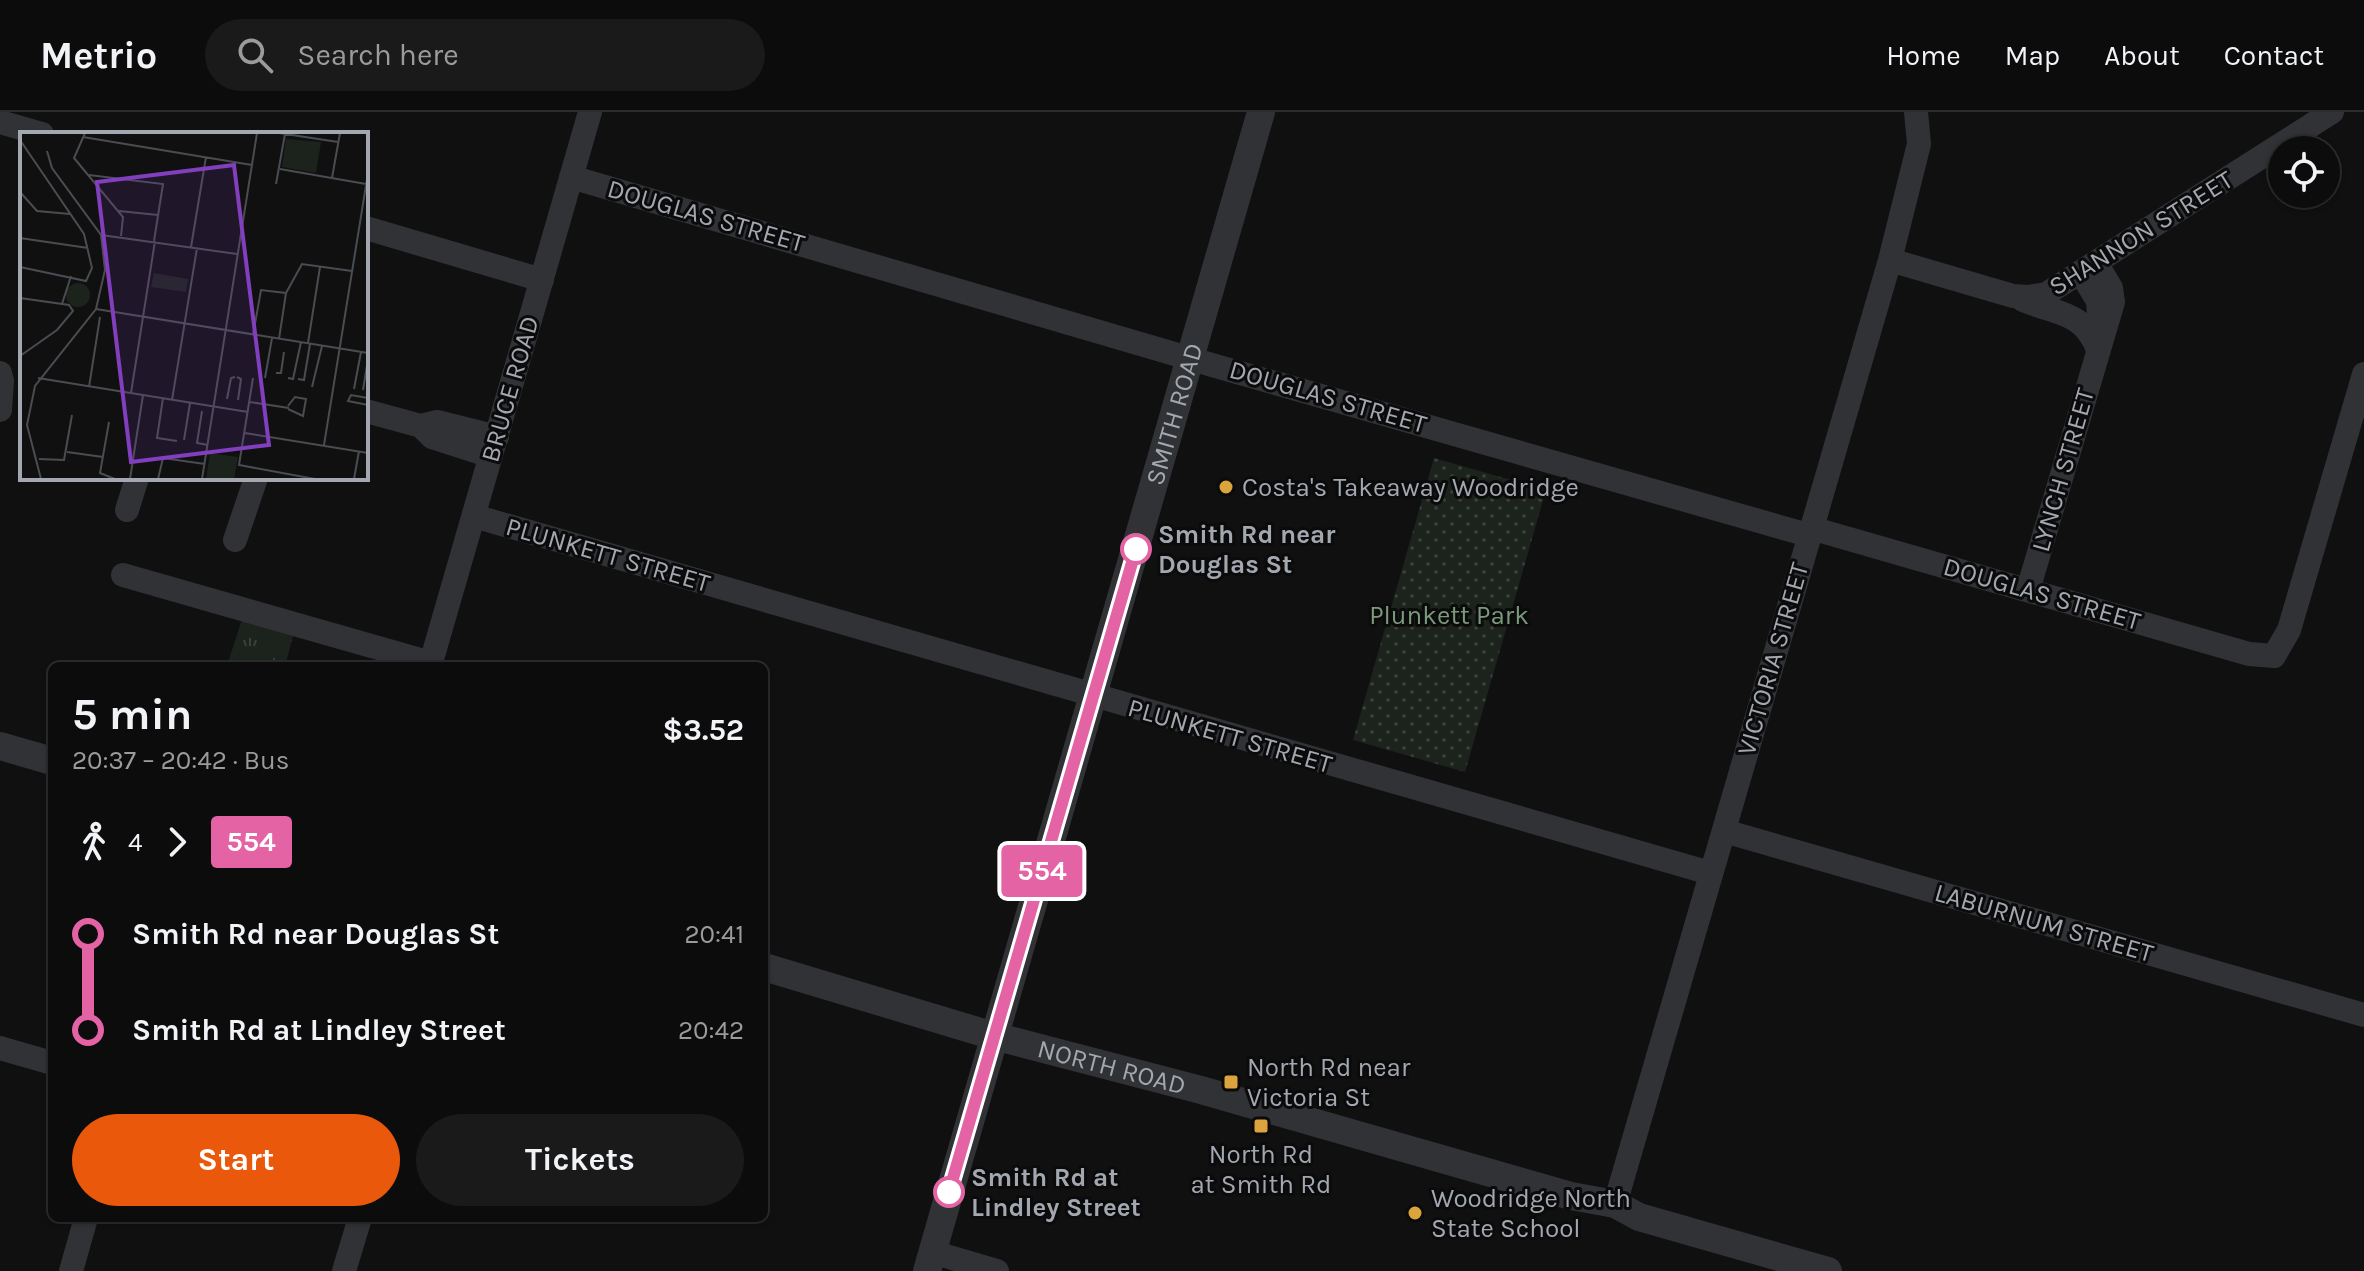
<!DOCTYPE html>
<html lang="en">
<head>
<meta charset="utf-8">
<style>
  :root { --surface:#0c0c0d; --page:#1a1a1b; --text:#f1f3f6; --muted:#9a9b9d; --line:#2c2c2e; --accent:#ea580c }
  body { margin:0; font-family:Karla,sans-serif; background:var(--page); color:var(--text); height:100vh; display:flex; flex-direction:column; font-size:30px; white-space:nowrap }
  * { box-sizing:border-box; margin:0 }
  p { font-size:26px; color:var(--muted) }
  .icon { flex:none; width:44px; height:44px; fill:none; stroke:currentColor; stroke-width:2; stroke-linecap:round; stroke-linejoin:round }
  .map { position:relative; flex:1; overflow:hidden }
  .details { position:absolute; left:48px; top:550px; width:720px; height:560px; display:flex; flex-direction:column; background:var(--surface); border-radius:12px; box-shadow:0 2px 6px #0004,0 0 0 2px var(--line) }
  .details>* { flex:none }
  .badge { padding:0 16px; border-radius:6px; font-size:28px; line-height:52px }
  .fabs { position:absolute; left:2268px; top:24px; display:grid; gap:16px }
  .fabs a { display:grid; place-items:center; width:72px; height:72px; border-radius:50%; background:var(--surface); box-shadow:0 2px 6px #0004,0 0 0 2px var(--line); font-size:40px }
  .map>.badge { position:absolute; translate:-50% -50%; box-shadow:0 0 0 4px #fff }
  .legs { display:flex; align-items:center; gap:12px; height:88px; padding:0 24px; font-size:26px }
  .legs p { margin-inline-start:auto }
  .head { display:flex; align-items:center; justify-content:space-between; height:136px; padding:0 24px }
  h1 { font-size:44px; font-weight:700; line-height:60px }
  .button { display:flex; gap:16px; margin-top:auto; padding:16px 24px }
  .button a { flex:1; height:92px; border-radius:48px; background:var(--accent); color:#fff; font-size:32px; font-weight:700; line-height:92px; text-align:center }
  .button a+a { background:var(--page); color:var(--text) }
  ul { padding:0 24px; list-style:none }
  li { display:flex; align-items:center; gap:28px; height:96px; font-size:30px }
  li i { display:grid; place-items:center; width:12px; height:100%; margin:0 10px; background:currentColor }
  li i::after { content:''; width:20px; height:20px; margin:-10px; border:6px solid; border-radius:50%; background:var(--surface) }
  li p { margin-inline-start:auto }
  li:first-child i { background:linear-gradient(#0000 50%,currentColor 0) }
  li:last-child i { background:linear-gradient(currentColor 50%,#0000 0) }
  header { display:flex; align-items:center; gap:48px; box-sizing:border-box; height:112px; padding:0 40px; background:var(--surface); border-bottom:2px solid var(--line) }
  header strong { font-size:38px }
  nav { display:flex; gap:44px; margin-inline-start:auto; font-size:28px }
  .search { width:560px; height:72px; background:var(--page); display:flex; align-items:center; gap:20px; box-sizing:border-box; padding:0 28px; border-radius:44px; color:var(--muted); font-size:30px }
  .map>svg:first-child { display:block }
  .grass { fill:url(#grass-tufts) }
  .park { fill:url(#park-dots) }
  .lines { fill:none; stroke-linecap:round; stroke-linejoin:round }
  .minor { stroke:#313235; stroke-width:24 }
  .tertiary { stroke:#313235; stroke-width:28 }
  .line-1-casing { stroke:#fff; stroke-width:18 }
  .line-1 { stroke:#e463a4; stroke-width:12 }
  .poi-dot { fill:#dca43d; stroke:#0b0b0c; stroke-width:3 }
  .stop-1-dot { fill:#fff; stroke:#e463a4; stroke-width:4 }
  .labels { text-anchor:middle; dominant-baseline:central; stroke-width:6; stroke-linejoin:round; paint-order:stroke }
  .street-label { font-size:26px; fill:#a2a7b0; stroke:#0b0b0c }
  .poi-label { font-size:26px; fill:#a2a7b0; stroke:#0b0b0c; text-anchor:start }
  .stop-label { font-size:26px; font-weight:bold; fill:#a2a7b0; stroke:#0b0b0c; text-anchor:start }
  .park-label { font-size:26px; fill:#7b997c; stroke:#0b0b0c }
  .inset-road { fill:none; stroke:#4a4c51; stroke-width:2 }
  .view { fill:#813ebd; fill-opacity:0.15; stroke:#813ebd; stroke-width:4 }
  .inset-edge { fill:none; stroke:#a2a7b0; stroke-width:4 }
</style>
</head>
<body>
<header>
<strong>Metrio</strong>
<div class="search"><svg class="icon" aria-label="search" viewBox="0 0 24 24"><circle cx="10" cy="10" r="6"/><path d="M15 15l6 6"/></svg>Search here</div>
<nav><a>Home</a><a>Map</a><a>About</a><a>Contact</a></nav>
</header>
<div class="map">
<svg width="2364" height="1159" viewBox="0 0 2364 1159">
  <defs>
    <pattern id="grass-tufts" width="24" height="20" patternUnits="userSpaceOnUse" patternTransform="scale(2)"><rect width="24" height="20" fill="#1c231d"/><path d="M3 7l-1-3M5 7V3M7 7l1-3M15 17l-1-3M17 17v-4M19 17l1-3" fill="none" stroke="#3a403b"/></pattern>
    <pattern id="park-dots" width="8" height="8" patternUnits="userSpaceOnUse" patternTransform="scale(2)"><rect width="8" height="8" fill="#1c231d"/><path d="M2 2h.1M6 6h.1" fill="none" stroke="#3a403b" stroke-width="1.8" stroke-linecap="round"/></pattern>
  </defs>
  <rect width="100%" height="100%" fill="#101011"/>
  <path class="grass" d="M 242,507 L 289,520 L 293,524 L 285,554 L 227,554 Z"/>
  <path class="park" d="M 1434,346 L 1546,378 L 1465,660 L 1353,628 Z"/>
  <g class="lines">
    <path class="minor" d="M 0,10 L 42,22
      M 571,65 L 1212,253 L 1808,423
      M 366,116 L 542,168
      M 1890,148 L 2013,184 L 2028,185 L 2046,182 L 2332,0
      M 2081,161 L 2098,189 L 2100,218
      M 2023,188 C 2056,202 2084,199 2098,238
      M 0,261 L 2,269 L 0,298
      M 366,299 L 421,314 L 432,325 L 491,344
      M 421,314 L 437,310 L 497,325
      M 127,398 L 137,366
      M 474,404 L 1710,761
      M 1811,416 L 2249,542 L 2274,544 L 2289,518 L 2364,262
      M 235,428 L 256,366
      M 123,463 L 431,551
      M 2028,478 L 2113,190 L 2111,176 L 2096,151
      M 430,554 L 590,0
      M 1724,719 L 2364,903
      M 0,936 L 52,951
      M 1615,1092 L 1890,148 L 1919,32 L 1916,0
      M 932,1140 L 997,1159
      M 71,1159 L 86,1106
      M 344,1159 L 360,1106"/>
    <g class="tertiary">
      <path d="M 0,634 L 52,649"/>
      <path id="s1" d="M 764,855 L 994,924 L 1201,978 L 1571,1084 L 1615,1092 L 1639,1105 L 1828,1159"/>
      <path id="s2" d="M 927,1159 L 1261,0"/>
    </g>
  </g>
  <g class="lines">
    <defs>
      <path id="line-1" d="M 949,1080 L 1136,437"/>
    </defs>
    <use href="#line-1" class="line-1-casing"/>
    <use href="#line-1" class="line-1"/>
  </g>
  <g class="poi-dot">
    <circle cx="1226" cy="375" r="8"/>
    <rect x="1223" y="962" width="16" height="16" rx="4"/>
    <rect x="1253" y="1006" width="16" height="16" rx="4"/>
    <circle cx="1415" cy="1101" r="8"/>
  </g>
  <g class="stop-1-dot">
    <circle cx="1136" cy="437" r="14"/>
    <circle cx="949" cy="1080" r="14"/>
  </g>
  <g class="labels">
    <g class="street-label">
      <text transform="translate(706 104) rotate(16)">DOUGLAS STREET</text>
      <text transform="translate(2141 121) rotate(-32)">SHANNON STREET</text>
      <text transform="translate(510 277) rotate(-74)">BRUCE ROAD</text>
      <text transform="translate(1328 285) rotate(16)">DOUGLAS STREET</text>
      <text stroke="none"><textPath href="#s2" startOffset="892">SMITH ROAD</textPath></text>
      <text transform="translate(2063 358) rotate(-74)">LYNCH STREET</text>
      <text transform="translate(608 443) rotate(16)">PLUNKETT STREET</text>
      <text transform="translate(2042 482) rotate(16)">DOUGLAS STREET</text>
      <text transform="translate(1773 547) rotate(-74)">VICTORIA STREET</text>
      <text transform="translate(1230 624) rotate(16)">PLUNKETT STREET</text>
      <text transform="translate(2044 811) rotate(16)">LABURNUM STREET</text>
      <text stroke="none"><textPath href="#s1" startOffset="362">NORTH ROAD</textPath></text>
    </g>
    <g class="poi-label">
      <text x="1242" y="375">Costa's Takeaway Woodridge</text>
      <text x="1247" y="955">North Rd near<tspan x="1247" dy="30">Victoria St</tspan></text>
      <text x="1261" y="1042" text-anchor="middle">North Rd<tspan x="1261" dy="30">at Smith Rd</tspan></text>
      <text x="1431" y="1086">Woodridge North<tspan x="1431" dy="30">State School</tspan></text>
    </g>
    <g class="stop-label">
      <text x="1158" y="422">Smith Rd near<tspan x="1158" dy="30">Douglas St</tspan></text>
      <text x="971" y="1065">Smith Rd at<tspan x="971" dy="30">Lindley Street</tspan></text>
    </g>
    <g class="park-label">
      <text x="1449" y="503">Plunkett Park</text>
    </g>
  </g>
  <g transform="translate(20 20)">
    <rect width="348" height="348" fill="#101011"/>
    <path d="M 266,7 L 301,10 L 296,41 L 262,35 ZM 134,141 L 168,147 L 166,160 L 131,155 ZM46 163a12 12 0 1 1 24 0a12 12 0 1 1-24 0ZM 190,321 L 218,325 L 214,347 L 186,347 Z" fill="#1c231d"/>
    <path class="inset-road" d="M 65,1 L 54,26 L 103,85 L 101,104M 259,1 L 318,10M 63,5 L 232,33M 0,8 L 64,102 L 72,136 L 66,149 L 0,135M 260,37 L 346,52M 69,43 L 143,52 L 134,109M 312,46 L 320,1M 256,52 L 265,2M 0,60 L 17,79 L 50,82M 99,79 L 138,83M 81,103 L 217,122M 0,106 L 68,116M 171,115 L 186,25M 266,161 L 282,132 L 332,139M 0,166 L 49,173 L 53,179 L 37,198 L 0,224M 42,172 L 51,144M 76,177 L 348,221M 233,203 L 241,158 L 266,161M 259,207 L 266,161M 288,211 L 300,135M 256,241 L 261,241 L 264,220M 217,245 L 221,247 L 218,268M 18,246 L 228,280M 233,246 L 219,333 L 295,347M 245,246 L 252,206M 268,246 L 273,247 L 281,210M 278,247 L 284,248 L 290,212M 69,255 L 80,185M 292,255 L 302,214M 334,257 L 341,220M 343,258 L 348,227M 111,261 L 135,109M 143,266 L 137,306 L 157,309M 348,266 L 331,263 L 328,269 L 348,273M 207,267 L 211,246 L 215,245M 152,268 L 177,116M 230,270 L 269,276 L 262,275M 268,274 L 275,265 L 286,267 L 283,284 L 268,277M 182,279 L 177,311 L 188,313M 89,290 L 80,341 L 95,347M 225,301 L 348,321M 164,308 L 170,271M 304,313 L 348,41M 47,320 L 83,325M 19,327 L 44,328 L 52,283M 21,347 L 7,293 L 15,254 L 76,177 L 85,138 L 81,103 L 32,36 L 27,19M 110,347 L 123,263M 138,347 L 143,326 L 185,332M 182,347 L 237,1M 334,347 L 339,319"/>
    <path class="view" d="M 214,33 L 249,313 L 111,330 L 77,50 Z"/>
    <rect width="348" height="348" class="inset-edge"/>
  </g>
</svg>
<div class="fabs">
<a><svg class="icon" aria-label="locate" viewBox="0 0 24 24"><circle cx="12" cy="12" r="6"/><path d="M12 2v4M12 18v4M2 12h4M18 12h4"/></svg></a>
</div>
<b class="badge" style="left:1042px;top:759px;background:#e463a4;color:#fff">554</b>
<section class="details">
<div class="head"><div><h1>5 min</h1><p>20:37 – 20:42 · Bus</p></div><b>$3.52</b></div>
<div class="legs"><svg class="icon" aria-label="walk" viewBox="0 0 24 24"><circle cx="13" cy="4" r="2"/><path d="M13 8l-2 6 4 7M11 14l-3 7M7 12l3-4h3l4 4"/></svg>4<svg class="icon" aria-label="forward" viewBox="0 0 24 24"><path d="M9 5l7 7-7 7"/></svg><b class="badge" style="background:#e463a4;color:#fff">554</b></div>
<ul>
<li><i style="color:#e463a4"></i><b>Smith Rd near Douglas St</b><p>20:41</p></li>
<li><i style="color:#e463a4"></i><b>Smith Rd at Lindley Street</b><p>20:42</p></li>
</ul>
<div class="button"><a>Start</a><a>Tickets</a></div>
</section>
</div>
</body>
</html>
